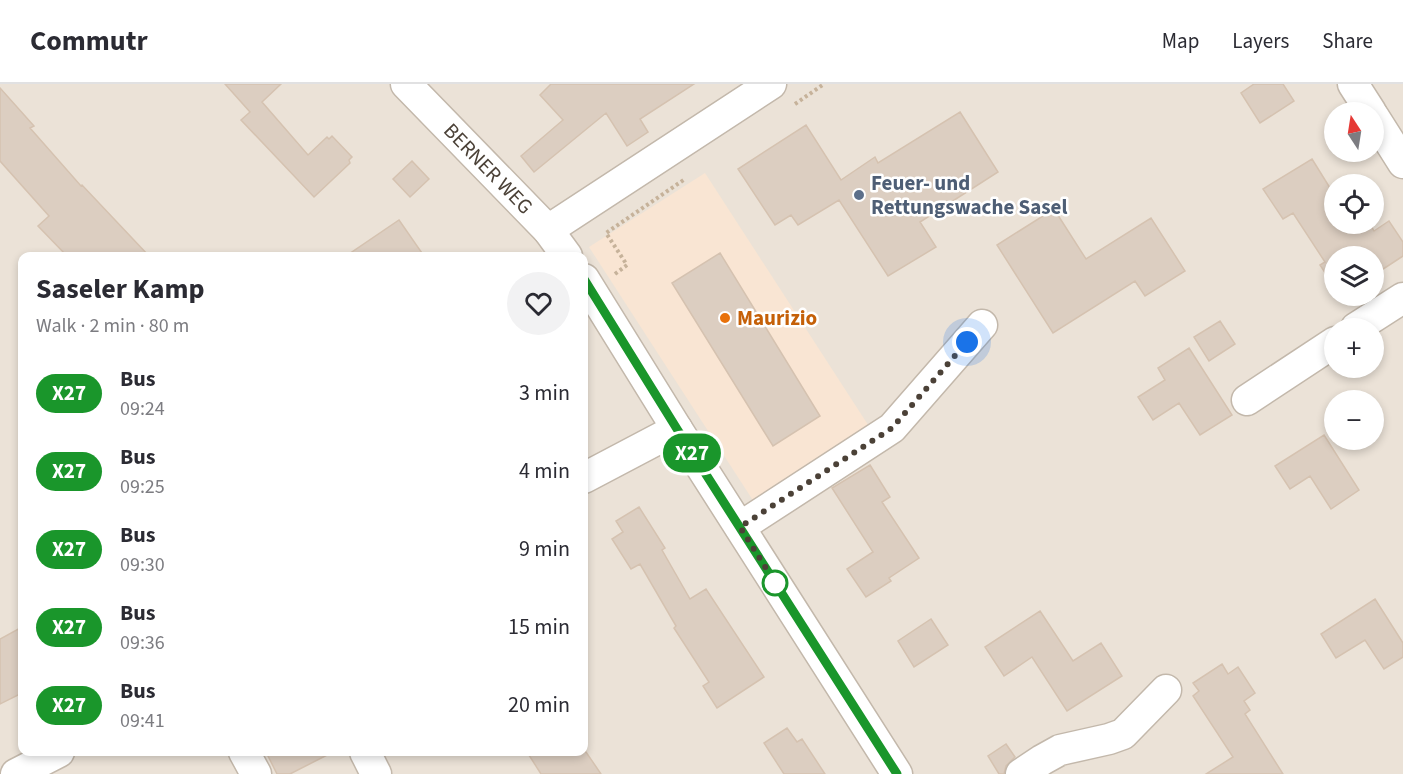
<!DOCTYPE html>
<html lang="en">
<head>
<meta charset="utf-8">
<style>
  :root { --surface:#fff; --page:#f2f2f3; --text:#2b2b33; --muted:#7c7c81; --line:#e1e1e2 }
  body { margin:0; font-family:"Source Sans 3",sans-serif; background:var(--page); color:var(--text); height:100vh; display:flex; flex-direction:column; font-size:22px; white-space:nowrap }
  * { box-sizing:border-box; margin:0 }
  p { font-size:20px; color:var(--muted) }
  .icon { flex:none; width:33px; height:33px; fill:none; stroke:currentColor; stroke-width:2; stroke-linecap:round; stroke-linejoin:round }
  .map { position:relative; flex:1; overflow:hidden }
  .panel { position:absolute; left:18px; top:168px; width:570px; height:504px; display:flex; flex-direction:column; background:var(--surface); border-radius:12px; box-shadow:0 3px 9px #0003 }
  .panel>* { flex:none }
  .badge { padding:0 12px; border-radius:20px; font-size:21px; line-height:39px }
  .needle { width:39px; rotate:348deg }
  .fabs { position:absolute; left:1324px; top:18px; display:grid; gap:12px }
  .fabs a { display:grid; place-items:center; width:60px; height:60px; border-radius:50%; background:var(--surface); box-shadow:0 3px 9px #0003; font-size:30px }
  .you { position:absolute; width:30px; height:30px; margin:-15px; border:4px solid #fff; border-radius:50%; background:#1a73e8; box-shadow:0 0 0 9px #1a73e833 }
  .map>.badge { position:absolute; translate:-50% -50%; box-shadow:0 0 0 3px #fff }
  .round { display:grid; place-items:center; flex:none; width:63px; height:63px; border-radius:32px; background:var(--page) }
  .summary { display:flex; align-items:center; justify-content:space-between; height:102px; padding:0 18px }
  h1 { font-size:28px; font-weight:700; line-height:45px }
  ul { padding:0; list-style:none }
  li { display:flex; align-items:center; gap:18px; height:78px; padding:0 18px }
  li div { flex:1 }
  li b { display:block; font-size:22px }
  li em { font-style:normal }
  li .badge { min-width:66px; font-weight:700; text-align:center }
  header { display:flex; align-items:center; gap:36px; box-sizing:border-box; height:84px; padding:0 30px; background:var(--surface); border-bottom:2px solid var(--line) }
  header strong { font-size:28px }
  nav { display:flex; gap:33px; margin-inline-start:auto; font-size:21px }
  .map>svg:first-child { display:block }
  .residential { fill:#ebe2d7; fill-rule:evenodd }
  .commercial { fill:#f9e5d3 }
  .building { fill:#dccec1; stroke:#d5c2b0; stroke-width:1.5 }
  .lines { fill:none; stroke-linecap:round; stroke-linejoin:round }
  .minor-casing { stroke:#c3b8ab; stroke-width:33 }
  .path { stroke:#c6b29a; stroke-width:4; stroke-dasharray:3 3; stroke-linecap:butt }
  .minor { stroke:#fff; stroke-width:30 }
  .line-casing { stroke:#fff; stroke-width:14 }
  .line { stroke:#1a962b; stroke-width:9 }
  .walk { stroke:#4b4137; stroke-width:6; stroke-dasharray:0 10.8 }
  .service-dot { fill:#5c6f8a; stroke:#fff; stroke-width:2 }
  .food-dot { fill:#e8710a; stroke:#fff; stroke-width:2 }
  .stop-dot { fill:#fff; stroke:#1a962b; stroke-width:3 }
  .labels { text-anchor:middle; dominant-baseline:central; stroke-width:5; stroke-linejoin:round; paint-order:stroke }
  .street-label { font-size:21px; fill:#4b4137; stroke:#fff }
  .service-label { font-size:21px; font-weight:bold; fill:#4e5e75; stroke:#fff; text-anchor:start }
  .food-label { font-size:21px; font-weight:bold; fill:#c56008; stroke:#fff; text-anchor:start }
</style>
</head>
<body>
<header>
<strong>Commutr</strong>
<nav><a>Map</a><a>Layers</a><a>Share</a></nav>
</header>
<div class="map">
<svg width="1403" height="690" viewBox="0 0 1403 690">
  <rect width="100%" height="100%" fill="#f6f1ea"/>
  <path class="residential" d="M 0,0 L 1403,0 L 1403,690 L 0,690 ZM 1335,28 L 1374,28 L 1374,68 L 1335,68 ZM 1335,100 L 1374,100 L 1374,140 L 1335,140 ZM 22,172 L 584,172 L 584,668 L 22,668 ZM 1335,172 L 1374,172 L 1374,212 L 1335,212 ZM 1335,244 L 1374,244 L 1374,284 L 1335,284 ZM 1335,316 L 1374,316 L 1374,356 L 1335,356 Z"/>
  <path class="commercial" d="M 705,89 L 883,364 L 767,438 L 589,163 Z"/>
  <path class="building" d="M 225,0 L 281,0 L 262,18 L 308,71 L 327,53 L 329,55 L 332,52 L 352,73 L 349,76 L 350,79 L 314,113 L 241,36 L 250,28 Z
    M 551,0 L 694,0 L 640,35 L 648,48 L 627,62 L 606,29 L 534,88 L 521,72 L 563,36 L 540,11 Z
    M 1254,0 L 1283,0 L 1294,17 L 1260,39 L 1241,9 Z
    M 0,4 L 34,42 L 30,44 L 81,102 L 82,101 L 149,172 L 67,172 L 38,142 L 49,132 L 0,77 Z
    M 960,28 L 998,88 L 920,138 L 936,163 L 888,192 L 839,116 L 798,141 L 791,131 L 775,141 L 738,85 L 806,41 L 841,96 L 875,73 L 878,79 Z
    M 1312,75 L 1330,104 L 1335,102 L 1335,140 L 1370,140 L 1374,147 L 1389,137 L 1403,158 L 1403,172 L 1374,191 L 1374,172 L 1335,172 L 1335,204 L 1320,181 L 1325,178 L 1293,129 L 1283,135 L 1263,105 Z
    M 412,77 L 429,95 L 410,113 L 393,95 Z
    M 1054,125 L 1086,175 L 1151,134 L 1185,187 L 1145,212 L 1135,197 L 1053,249 L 997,161 Z
    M 399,136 L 424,172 L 346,172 Z
    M 720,169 L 820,332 L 773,362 L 672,199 Z
    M 1220,237 L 1235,260 L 1209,277 L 1194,253 Z
    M 1189,264 L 1232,331 L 1200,351 L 1179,319 L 1153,336 L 1138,313 L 1165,296 L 1158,284 Z
    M 1324,351 L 1359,406 L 1331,425 L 1310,392 L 1290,405 L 1275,382 Z
    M 870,381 L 890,413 L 882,418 L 919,474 L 889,494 L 891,497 L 866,513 L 847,485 L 873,468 L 832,404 Z
    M 639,423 L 665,464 L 662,466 L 690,515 L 706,505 L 764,593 L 717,624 L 703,602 L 709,598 L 674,544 L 676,542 L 640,480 L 631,485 L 612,455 L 623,448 L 616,437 Z
    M 1375,515 L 1403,559 L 1403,573 L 1384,585 L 1365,556 L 1336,574 L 1321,550 Z
    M 1040,527 L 1073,577 L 1101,559 L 1122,592 L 1067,627 L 1032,573 L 1004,592 L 985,563 Z
    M 931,535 L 948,561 L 914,583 L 898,557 Z
    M 22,543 L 22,609 L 0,620 L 0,555 Z
    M 1222,580 L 1228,590 L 1238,583 L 1255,609 L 1244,617 L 1250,626 L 1245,630 L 1283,690 L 1206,690 L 1233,673 L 1193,612 L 1199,607 L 1193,599 Z
    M 787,644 L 797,658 L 802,655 L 825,690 L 784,690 L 764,659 Z
    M 1006,660 L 1015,673 L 1006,682 L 1004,690 L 999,690 L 988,672 Z
    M 266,668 L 333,668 L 290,690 L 277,690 Z
    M 527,668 L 586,668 L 601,690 L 541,690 Z"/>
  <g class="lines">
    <defs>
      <g id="minor">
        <path id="s1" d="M 406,0 L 548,146 L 567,172"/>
        <path d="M 1353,0 L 1371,28"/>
        <path d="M 1374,33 L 1403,79"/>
        <path d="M 548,146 L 771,0"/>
        <path d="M 584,195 L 677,345 L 897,690"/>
        <path d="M 1356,244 L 1403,214"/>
        <path d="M 1247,316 L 1335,258"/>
        <path d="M 584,394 L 677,345"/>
        <path d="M 740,443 L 892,344 L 982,241"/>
        <path d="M 244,668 L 256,690"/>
        <path d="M 365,668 L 376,690"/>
        <path d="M 16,690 L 59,668"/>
        <path d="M 1021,690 L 1042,676 L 1060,666 L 1109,655 L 1123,650 L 1166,606"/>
      </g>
    </defs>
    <use href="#minor" class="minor-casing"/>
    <path class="path" d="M 795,20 L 824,0
      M 615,190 L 627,181 L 606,149 L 685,95"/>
    <use href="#minor" class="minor"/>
  </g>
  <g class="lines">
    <defs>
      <path id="line" d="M 584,195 L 677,345 L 897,690"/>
    </defs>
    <use href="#line" class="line-casing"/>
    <use href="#line" class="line"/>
    <path class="walk" d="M 775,499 L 776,500 L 740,443 L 892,344 L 967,258"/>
  </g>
  <circle class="service-dot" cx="859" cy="111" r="6"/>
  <circle class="food-dot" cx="725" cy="234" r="6"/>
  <circle class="stop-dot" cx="775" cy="499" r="12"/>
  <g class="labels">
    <g class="street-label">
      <text stroke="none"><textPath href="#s1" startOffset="118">BERNER WEG</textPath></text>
    </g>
    <g class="service-label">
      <text x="871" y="99">Feuer- und<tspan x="871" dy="24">Rettungswache Sasel</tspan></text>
    </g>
    <g class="food-label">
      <text x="737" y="234">Maurizio</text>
    </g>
  </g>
</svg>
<div class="fabs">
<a><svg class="needle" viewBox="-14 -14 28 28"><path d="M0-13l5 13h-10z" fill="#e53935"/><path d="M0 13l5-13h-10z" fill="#7c7c81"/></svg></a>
<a><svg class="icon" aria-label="locate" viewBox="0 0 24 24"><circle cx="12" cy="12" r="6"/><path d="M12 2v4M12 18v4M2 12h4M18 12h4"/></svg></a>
<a><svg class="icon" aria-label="layers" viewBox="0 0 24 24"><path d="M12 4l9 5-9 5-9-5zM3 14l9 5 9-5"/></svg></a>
<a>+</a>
<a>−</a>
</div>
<div class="you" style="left:967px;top:258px"></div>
<b class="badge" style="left:692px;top:369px;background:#1a962b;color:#fff">X27</b>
<section class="panel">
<div class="summary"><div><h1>Saseler Kamp</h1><p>Walk · 2 min · 80 m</p></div><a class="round"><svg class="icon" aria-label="heart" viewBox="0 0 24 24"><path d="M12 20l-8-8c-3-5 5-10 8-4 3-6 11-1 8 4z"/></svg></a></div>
<ul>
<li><span class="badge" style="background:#1a962b;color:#fff">X27</span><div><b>Bus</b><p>09:24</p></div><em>3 min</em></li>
<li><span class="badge" style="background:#1a962b;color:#fff">X27</span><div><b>Bus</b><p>09:25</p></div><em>4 min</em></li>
<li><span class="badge" style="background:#1a962b;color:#fff">X27</span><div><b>Bus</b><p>09:30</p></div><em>9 min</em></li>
<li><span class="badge" style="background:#1a962b;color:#fff">X27</span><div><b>Bus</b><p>09:36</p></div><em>15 min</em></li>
<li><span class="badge" style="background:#1a962b;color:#fff">X27</span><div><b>Bus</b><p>09:41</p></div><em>20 min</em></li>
</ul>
</section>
</div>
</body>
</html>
